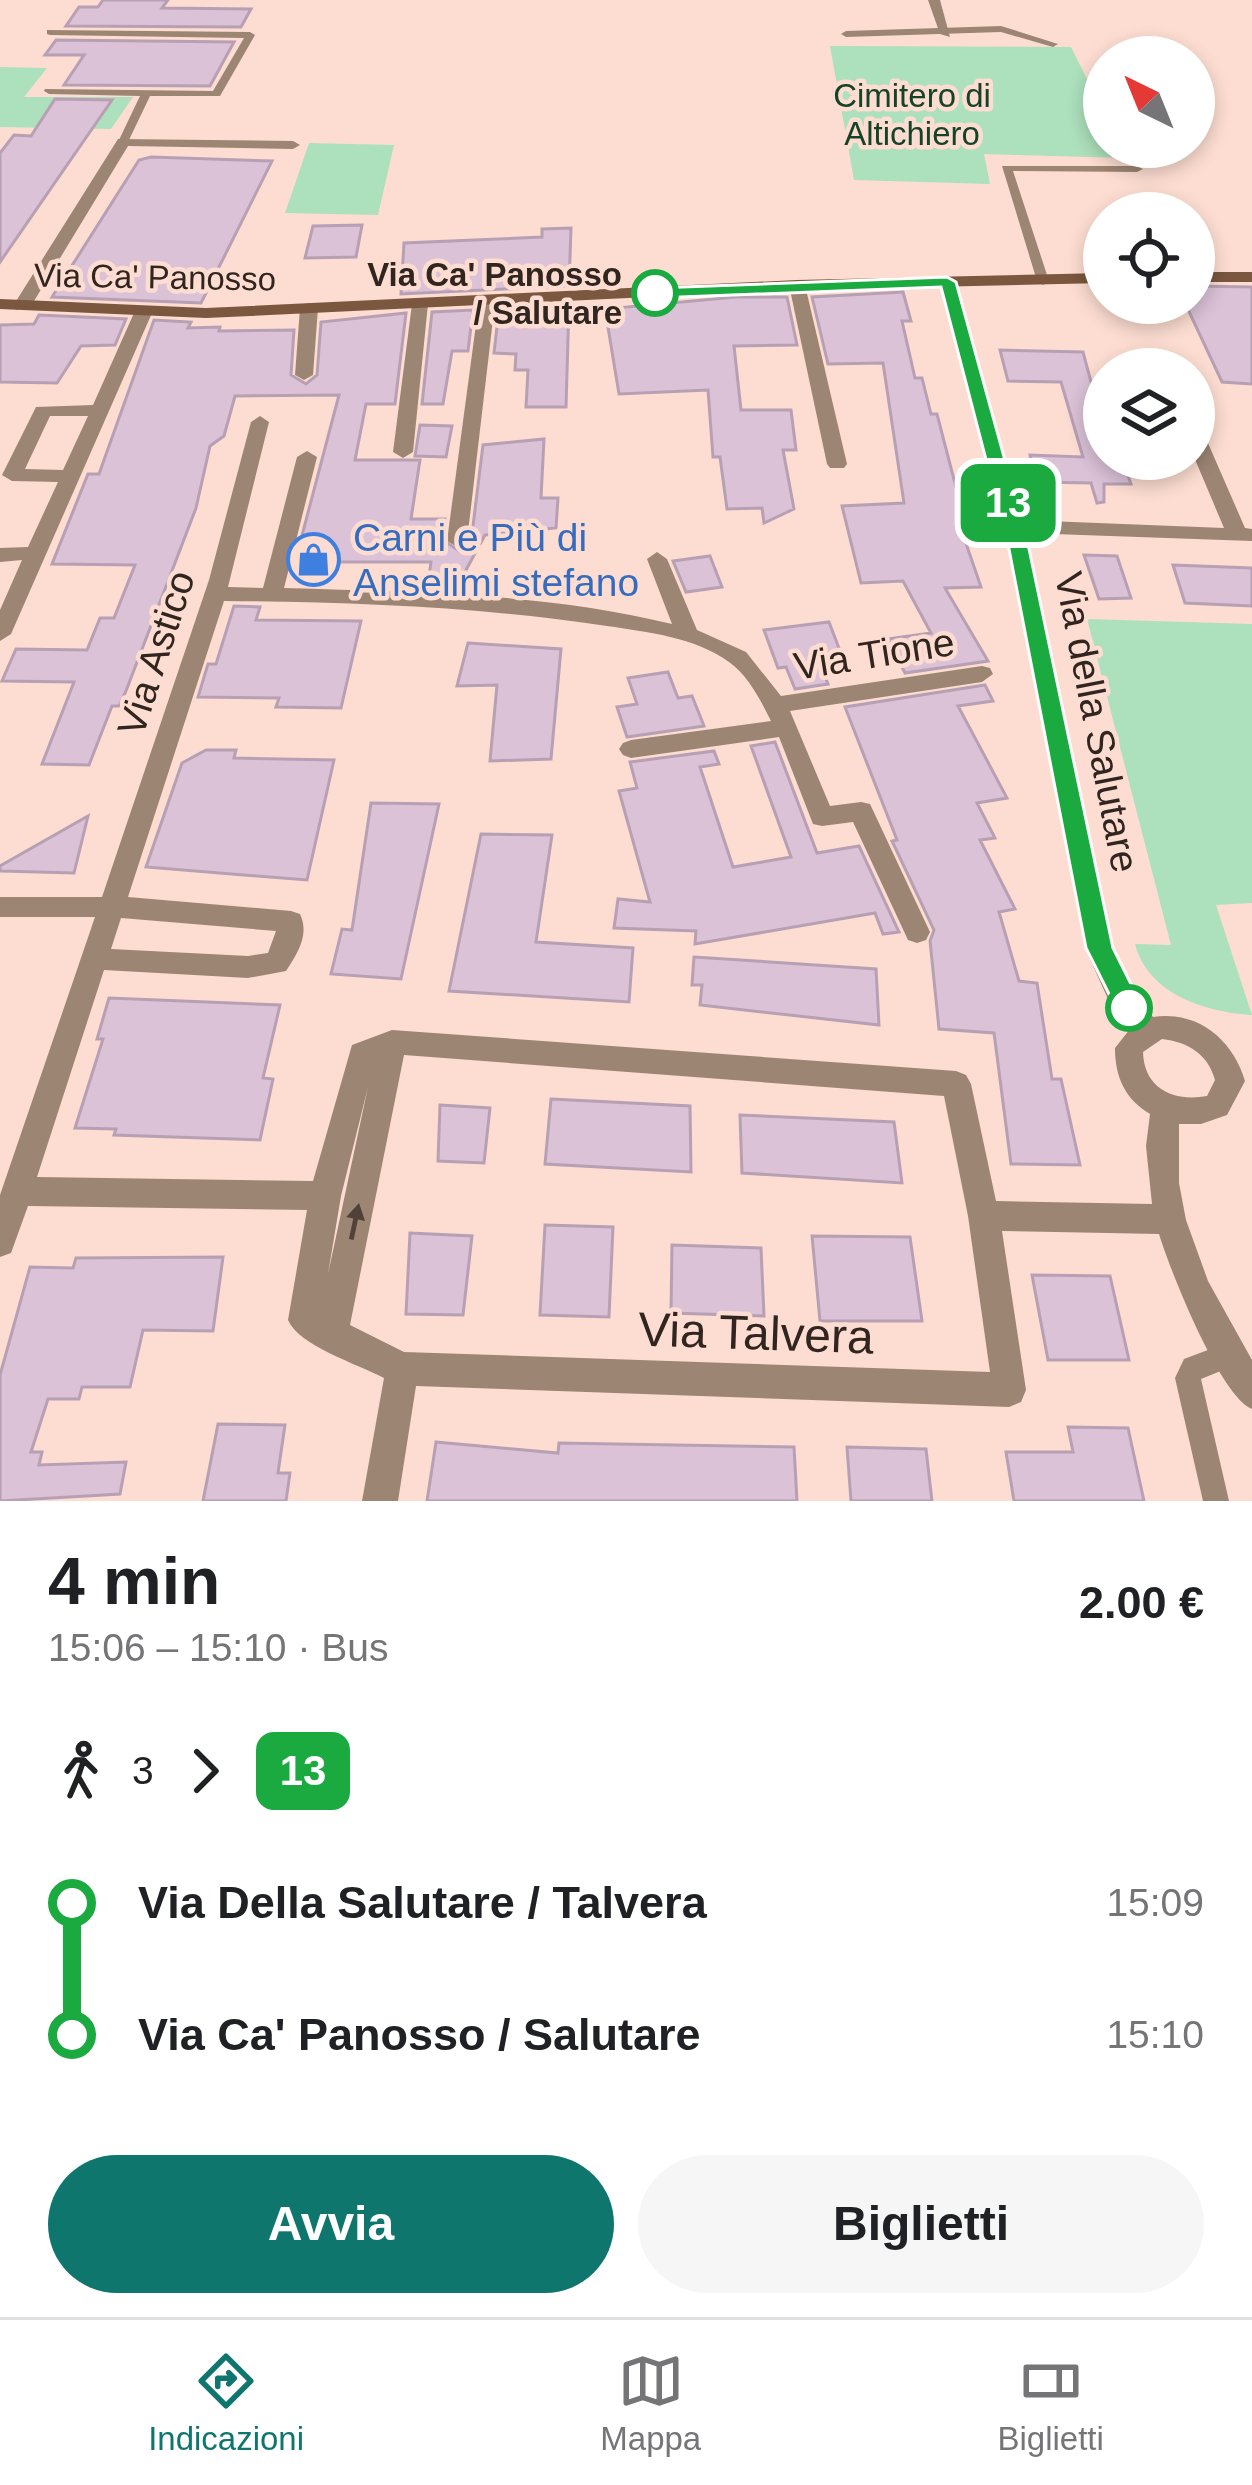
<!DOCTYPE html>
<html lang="it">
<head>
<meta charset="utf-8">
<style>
  :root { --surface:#fff; --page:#f6f6f6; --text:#202124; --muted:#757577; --line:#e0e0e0; --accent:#0f766e }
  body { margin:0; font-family:Arial,sans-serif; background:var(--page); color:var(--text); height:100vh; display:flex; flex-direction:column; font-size:45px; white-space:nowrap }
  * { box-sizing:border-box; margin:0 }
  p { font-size:39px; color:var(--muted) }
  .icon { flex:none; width:66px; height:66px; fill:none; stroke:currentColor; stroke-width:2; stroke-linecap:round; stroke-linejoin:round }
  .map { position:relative; height:1501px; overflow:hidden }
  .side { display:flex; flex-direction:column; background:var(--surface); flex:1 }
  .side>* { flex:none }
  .badge { padding:0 24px; border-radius:18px; font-size:42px; line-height:78px }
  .needle { width:78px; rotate:317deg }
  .fabs { position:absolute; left:1083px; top:36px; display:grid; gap:24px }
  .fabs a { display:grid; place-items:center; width:132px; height:132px; border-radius:50%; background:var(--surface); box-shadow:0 6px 18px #0003; font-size:60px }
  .map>.badge { position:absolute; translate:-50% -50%; box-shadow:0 0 0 6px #fff }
  .legs { display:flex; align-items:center; gap:18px; height:132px; padding:0 48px; font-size:39px }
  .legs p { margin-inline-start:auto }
  .summary { display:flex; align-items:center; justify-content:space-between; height:204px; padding:0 48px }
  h1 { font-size:66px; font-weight:700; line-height:90px }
  .action { display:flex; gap:24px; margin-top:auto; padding:24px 48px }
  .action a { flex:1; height:138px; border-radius:72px; background:var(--accent); color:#fff; font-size:48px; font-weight:700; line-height:138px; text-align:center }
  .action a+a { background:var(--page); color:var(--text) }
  ul { padding:0 48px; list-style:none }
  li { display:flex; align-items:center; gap:42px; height:132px; font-size:45px }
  li i { display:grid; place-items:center; width:18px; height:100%; margin:0 15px; background:currentColor }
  li i::after { content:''; width:30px; height:30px; margin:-15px; border:9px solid; border-radius:50%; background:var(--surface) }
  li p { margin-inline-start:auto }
  li:first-child i { background:linear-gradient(#0000 50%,currentColor 0) }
  li:last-child i { background:linear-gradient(currentColor 50%,#0000 0) }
  .tab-bar { display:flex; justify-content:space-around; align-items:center; height:168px; border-top:3px solid var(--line); background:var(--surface); font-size:33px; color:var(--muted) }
  .tab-bar a { display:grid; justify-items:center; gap:6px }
  .tab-bar .active { color:var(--accent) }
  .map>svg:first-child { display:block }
  .green { fill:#ade0bc }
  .building { fill:#dbc2d7; stroke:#b8a0b4; stroke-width:3 }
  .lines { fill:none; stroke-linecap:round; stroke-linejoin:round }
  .lane { fill:#9d8573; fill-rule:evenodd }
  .street { fill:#9d8573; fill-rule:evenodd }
  .secondary { fill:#7a573e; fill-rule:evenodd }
  .oneway { fill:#514239 }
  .line-1 { fill:#1baa40; stroke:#fff; stroke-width:3 }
  .stop-1-dot { fill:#fff; stroke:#1baa40; stroke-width:6 }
  .labels { text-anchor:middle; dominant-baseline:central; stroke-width:9; stroke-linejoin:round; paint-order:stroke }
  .far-park-label { font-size:33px; fill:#154327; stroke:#fdddd1 }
  .far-stop-label { font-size:33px; font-weight:bold; fill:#312520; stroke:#fdddd1; text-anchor:end }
  .far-street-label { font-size:33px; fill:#312520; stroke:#fdddd1 }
  .shop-label { font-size:39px; fill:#366cbe; stroke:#fdddd1; text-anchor:start }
  .street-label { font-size:39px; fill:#312520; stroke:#fdddd1 }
  .near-street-label { font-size:48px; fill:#312520; stroke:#fdddd1 }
</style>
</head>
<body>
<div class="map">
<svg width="1252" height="1501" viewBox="0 0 1252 1501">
  <rect width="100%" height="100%" fill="#fdddd1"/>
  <path class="green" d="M 830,46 L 1071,47 L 1104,113 L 1104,147 L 1121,147 L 1127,158 L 984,154 L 990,184 L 854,180 Z
    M 0,67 L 47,68 L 24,97 L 133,97 L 111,129 L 0,127 Z
    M 309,143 L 394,145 L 378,215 L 285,213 Z
    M 1087,619 L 1252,624 L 1252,903 L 1216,905 L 1252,1015 C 1205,1012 1148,994 1135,944 L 1171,945 Z"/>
  <path class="building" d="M 103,0 L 168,0 L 162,8 L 251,9 L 241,27 L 66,26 L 79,7 L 98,7 Z
    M 56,40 L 234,42 L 210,86 L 64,85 L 84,55 L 45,55 Z
    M 55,99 L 112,100 L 0,262 L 0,153 L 14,135 L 31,136 Z
    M 151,157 L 272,161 L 201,303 L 52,297 L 139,160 Z
    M 362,225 L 356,257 L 305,258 L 313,226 Z
    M 571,228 L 569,286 L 401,294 L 404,243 L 542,237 L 542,229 Z
    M 1194,286 L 1252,287 L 1252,384 L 1222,382 L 1185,303 L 1194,303 Z
    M 903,292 L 911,321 L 902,321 L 915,378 L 922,378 L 931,414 L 937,414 L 965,522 L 959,523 L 981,587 L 945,588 L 988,661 L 905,673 L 888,639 L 931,633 L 903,581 L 861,583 L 842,506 L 904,503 L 883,363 L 828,364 L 812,297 Z
    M 736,297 L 787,297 L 797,345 L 734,346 L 741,410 L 791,410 L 796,450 L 783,450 L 794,509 L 764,523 L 762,508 L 727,509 L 720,457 L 713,457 L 708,390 L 619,394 L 605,309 Z
    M 569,305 L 566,407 L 526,407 L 528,370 L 515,370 L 516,354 L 494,353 L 499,309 Z
    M 473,310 L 468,351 L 452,351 L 443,404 L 422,404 L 432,312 Z
    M 406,313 L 395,404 L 366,404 L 355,460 L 420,460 L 411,519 L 445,519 L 443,540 L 459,551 L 471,542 L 483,445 L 544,439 L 541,498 L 558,498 L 556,528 L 485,535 L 460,581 L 429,576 L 431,562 L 295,562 L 339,395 L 235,396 L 224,436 L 210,446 L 196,508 L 126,691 L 119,706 L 112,706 L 89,765 L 42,764 L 74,682 L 2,681 L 16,649 L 87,650 L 100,618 L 114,618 L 135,565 L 52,564 L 88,474 L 99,474 L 154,320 L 191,322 L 188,328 L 220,327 L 219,331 L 294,330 L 291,375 L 306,384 L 317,375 L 321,322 Z
    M 39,315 L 126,319 L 115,345 L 81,346 L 57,383 L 0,382 L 0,325 L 34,324 Z
    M 1000,350 L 1083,352 L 1094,393 L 1104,393 L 1104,459 L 1122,459 L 1131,484 L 1104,484 L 1104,502 L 1097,503 L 1091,483 L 1035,482 L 1030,455 L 1083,457 L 1061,382 L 1008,381 Z
    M 420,425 L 452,426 L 446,457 L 415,456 Z
    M 1084,555 L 1117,556 L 1131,598 L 1099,599 Z
    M 710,556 L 722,587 L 686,592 L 673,561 Z
    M 1173,565 L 1252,568 L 1252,606 L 1185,603 Z
    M 234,606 L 260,607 L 256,620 L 361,621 L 341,708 L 276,707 L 279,698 L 198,697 L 208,664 L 216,664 Z
    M 829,622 L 840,651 L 816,654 L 828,684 L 795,689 L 786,667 L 778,668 L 764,630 Z
    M 468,643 L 561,649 L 551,759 L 490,761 L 497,685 L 457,686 Z
    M 668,672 L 678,698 L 692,696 L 704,726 L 627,737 L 617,707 L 637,704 L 628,678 Z
    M 985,685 L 993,701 L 958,706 L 1007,798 L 977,803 L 995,838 L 980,840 L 1015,909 L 999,912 L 1019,981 L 1037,983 L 1052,1079 L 1061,1079 L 1080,1165 L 1011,1164 L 994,1033 L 939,1029 L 930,941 L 934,930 L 892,841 L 897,840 L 845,707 Z
    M 775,742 L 817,853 L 859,846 L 899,932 L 883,934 L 875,913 L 695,944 L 696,931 L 614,928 L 618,899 L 650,902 L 619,791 L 637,788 L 630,762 L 714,751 L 719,764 L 700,767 L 733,867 L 791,857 L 751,746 Z
    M 206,750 L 236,750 L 234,758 L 334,760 L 307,880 L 146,867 L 182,763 Z
    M 371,803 L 439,804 L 401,979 L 331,974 L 342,929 L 352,930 Z
    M 88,816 L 74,873 L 0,871 L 0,866 Z
    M 481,834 L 552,835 L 536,942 L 633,948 L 629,1002 L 449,991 Z
    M 694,957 L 876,969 L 879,1025 L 700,1005 L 702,985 L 692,985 Z
    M 109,998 L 280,1005 L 263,1078 L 273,1079 L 260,1140 L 114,1135 L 116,1129 L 75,1128 L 103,1039 L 97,1039 Z
    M 551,1099 L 690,1106 L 691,1172 L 545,1164 Z
    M 440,1105 L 490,1108 L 484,1163 L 438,1161 Z
    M 740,1115 L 894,1122 L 902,1183 L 742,1173 Z
    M 545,1225 L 613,1227 L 609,1317 L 540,1315 Z
    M 410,1233 L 472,1236 L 463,1315 L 406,1314 Z
    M 812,1236 L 910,1237 L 922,1321 L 820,1321 Z
    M 672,1245 L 761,1248 L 764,1316 L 671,1313 Z
    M 223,1257 L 213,1331 L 143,1330 L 130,1387 L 82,1387 L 79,1399 L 48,1399 L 31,1452 L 42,1452 L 39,1465 L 126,1462 L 120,1494 L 0,1501 L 0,1375 L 30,1267 L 73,1268 L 76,1258 Z
    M 1032,1275 L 1110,1276 L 1129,1360 L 1048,1360 Z
    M 218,1424 L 285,1425 L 278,1473 L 290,1473 L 286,1501 L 203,1501 Z
    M 1068,1427 L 1128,1428 L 1144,1501 L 1014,1501 L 1006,1452 L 1073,1452 Z
    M 436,1442 L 558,1453 L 559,1443 L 794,1447 L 797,1501 L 427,1501 Z
    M 847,1447 L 926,1449 L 932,1501 L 851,1501 Z"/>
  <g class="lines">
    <path class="lane" d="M 1001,26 L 1058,44 L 1053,47 L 1001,32 L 846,37 L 841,34 L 846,31 Z
      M 47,30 L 250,32 L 255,35 L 220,96 L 150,96 L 128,142 L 123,145 L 118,142 L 140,96 L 49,94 L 44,91 L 45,89 L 213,91 L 244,38 L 50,35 L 47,34 Z
      M 1002,166 L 1137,166 L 1143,169 L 1137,172 L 1013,171 L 1049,281 L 1043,285 L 1037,281 Z
      M 1229,1342 L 1238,1346 L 1242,1355 L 1238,1364 L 1201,1379 L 1229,1501 L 1203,1501 L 1175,1378 L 1184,1359 Z"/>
    <path class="street" d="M 928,0 L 940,0 L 950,37 L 940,34 Z
      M 118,139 L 293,141 L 300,145 L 293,149 L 128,146 L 31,306 L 16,310 L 13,306 Z
      M 947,277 L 955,282 L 1022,520 L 1224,528 L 1194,457 L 1194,428 L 1204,434 L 1245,528 L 1252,529 L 1252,541 L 1025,533 L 1113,948 L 1129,984 L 1153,1017 C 1198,1010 1233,1040 1245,1081 L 1227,1115 L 1201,1124 L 1179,1124 L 1179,1183 L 1186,1220 L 1208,1281 L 1252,1360 L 1252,1409 C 1220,1396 1170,1270 1159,1234 L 1002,1231 L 1026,1390 L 1021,1402 L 1009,1407 L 416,1386 L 398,1501 L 362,1501 L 384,1378 C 357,1364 298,1345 288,1320 L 307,1210 L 28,1206 L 11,1253 L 0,1257 L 0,1195 L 95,917 L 0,917 L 0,897 L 102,897 L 209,580 L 251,422 L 260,416 L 269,422 L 228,587 L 263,588 L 297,457 L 307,451 L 317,457 L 284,588 C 413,592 547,593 672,624 L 647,559 L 657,552 L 667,559 L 697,630 L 746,652 L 781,696 L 982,666 L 990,668 L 993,674 L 982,682 L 790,711 L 830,806 L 861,802 L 870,804 L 930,932 L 926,940 L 917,943 L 908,940 L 853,822 L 822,826 L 813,824 L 779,737 L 631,758 L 623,755 L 619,749 L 623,743 L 631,740 L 771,721 C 761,701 748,675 729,662 C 695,637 647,632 607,626 C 481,607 352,602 224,601 L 128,897 L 291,911 L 300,914 C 310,935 297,954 286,971 L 248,978 L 104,970 L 37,1177 L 313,1181 L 352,1045 L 392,1030 L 956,1071 L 966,1075 L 971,1084 L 996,1201 L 1152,1204 L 1146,1146 L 1150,1114 C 1125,1099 1115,1077 1115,1048 L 1130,1029 L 1108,999 L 1085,948 L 1008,544 L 939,282 ZM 121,918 L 276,931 L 268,953 L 248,956 L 111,949 ZM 1162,1039 C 1188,1042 1208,1054 1215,1080 L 1207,1096 C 1174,1102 1144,1089 1143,1052 ZM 404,1055 L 944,1096 L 968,1216 L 990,1372 L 404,1352 L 350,1325 ZM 368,1087 L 328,1274 L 341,1196 Z
      M 791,281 L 805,285 L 847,464 L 844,468 L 830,468 L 827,464 L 789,285 Z
      M 487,297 L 495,302 L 467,541 L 457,547 L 447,541 L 479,302 Z
      M 420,299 L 428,304 L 413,452 L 403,458 L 393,452 L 412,304 Z
      M 309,303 L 318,308 L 313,375 L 304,380 L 295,375 L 300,308 Z
      M 143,308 L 152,313 L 11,634 L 0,641 L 0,610 L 22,560 L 0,562 L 0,548 L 28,547 L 58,482 L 12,481 L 2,475 L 36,407 L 93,405 L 134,313 ZM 50,416 L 88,416 L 63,470 L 25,469 Z"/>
    <path class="secondary" d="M 1194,272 L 1252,272 L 1252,282 L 1194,282 Z
      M 1104,273 L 1104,283 L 797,290 L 206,318 L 0,309 L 0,299 L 206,308 L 797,280 Z"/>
  </g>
  <defs><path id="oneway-solid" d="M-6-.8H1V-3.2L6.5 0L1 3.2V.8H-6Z" transform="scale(3)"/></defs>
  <use class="oneway" href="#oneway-solid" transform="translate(355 1222) rotate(-78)"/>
  <path class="line-1" d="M 947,277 L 956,282 L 1028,544 L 1113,948 L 1143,1008 L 1129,1020 L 1120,1016 L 1086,948 L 1008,544 L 941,287 L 655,298 L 647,293 L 655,288 Z"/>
  <defs>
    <symbol id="shop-ring" viewBox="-11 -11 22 22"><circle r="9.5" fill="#fdddd1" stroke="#3f7fe0" stroke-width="1.5"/><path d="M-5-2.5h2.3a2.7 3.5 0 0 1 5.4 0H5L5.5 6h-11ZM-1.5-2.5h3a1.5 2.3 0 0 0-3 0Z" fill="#3f7fe0"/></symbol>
  </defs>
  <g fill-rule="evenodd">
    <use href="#shop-ring" x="284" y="530" width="59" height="59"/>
  </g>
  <g class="stop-1-dot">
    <circle cx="655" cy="293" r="21"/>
    <circle cx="1129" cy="1008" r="21"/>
  </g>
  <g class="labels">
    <g class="far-park-label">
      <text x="912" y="95">Cimitero di<tspan x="912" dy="38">Altichiero</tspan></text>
    </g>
    <g class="far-stop-label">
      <text x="622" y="274">Via Ca' Panosso<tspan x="622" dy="38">/ Salutare</tspan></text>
    </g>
    <g class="far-street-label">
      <text transform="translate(155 277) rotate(1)">Via Ca' Panosso</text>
    </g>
    <g class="shop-label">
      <text x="353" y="537">Carni e Più di<tspan x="353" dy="45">Anselimi stefano</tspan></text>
    </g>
    <g class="street-label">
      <text transform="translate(156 653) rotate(-72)">Via Astico</text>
      <text transform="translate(874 654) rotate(-9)">Via Tione</text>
      <text transform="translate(1097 722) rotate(79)">Via della Salutare</text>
    </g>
    <g class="near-street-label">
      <text transform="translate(756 1333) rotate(2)">Via Talvera</text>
    </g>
  </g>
</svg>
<div class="fabs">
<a><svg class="needle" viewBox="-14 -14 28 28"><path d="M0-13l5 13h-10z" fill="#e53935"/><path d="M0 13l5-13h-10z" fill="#757577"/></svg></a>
<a><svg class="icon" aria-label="locate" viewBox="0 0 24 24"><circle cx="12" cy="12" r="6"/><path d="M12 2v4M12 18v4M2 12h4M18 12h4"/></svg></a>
<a><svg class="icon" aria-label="layers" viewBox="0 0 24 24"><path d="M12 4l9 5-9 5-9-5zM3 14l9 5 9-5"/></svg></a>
</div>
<b class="badge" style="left:1008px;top:503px;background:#1baa40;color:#fff">13</b>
</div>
<section class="side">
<div class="summary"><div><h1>4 min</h1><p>15:06 – 15:10 · Bus</p></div><b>2.00 €</b></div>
<div class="legs"><svg class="icon" aria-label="walk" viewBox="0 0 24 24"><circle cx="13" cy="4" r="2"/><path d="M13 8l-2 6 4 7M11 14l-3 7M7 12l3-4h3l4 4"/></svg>3<svg class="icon" aria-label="forward" viewBox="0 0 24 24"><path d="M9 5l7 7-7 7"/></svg><b class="badge" style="background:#1baa40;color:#fff">13</b></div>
<ul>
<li><i style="color:#1baa40"></i><b>Via Della Salutare / Talvera</b><p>15:09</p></li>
<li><i style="color:#1baa40"></i><b>Via Ca' Panosso / Salutare</b><p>15:10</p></li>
</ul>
<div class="action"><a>Avvia</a><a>Biglietti</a></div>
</section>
<nav class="tab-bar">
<a class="active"><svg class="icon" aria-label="directions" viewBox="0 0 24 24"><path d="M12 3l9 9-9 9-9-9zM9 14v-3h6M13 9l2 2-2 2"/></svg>Indicazioni</a>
<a><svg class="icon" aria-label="map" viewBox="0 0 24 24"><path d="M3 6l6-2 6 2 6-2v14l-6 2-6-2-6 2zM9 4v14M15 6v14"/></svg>Mappa</a>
<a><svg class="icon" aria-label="tickets" viewBox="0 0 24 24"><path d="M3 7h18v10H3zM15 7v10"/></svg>Biglietti</a>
</nav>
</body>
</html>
